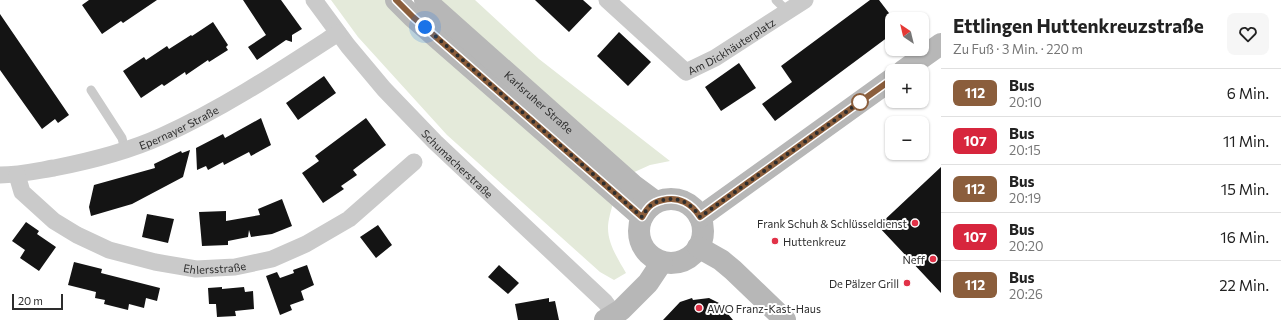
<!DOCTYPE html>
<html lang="de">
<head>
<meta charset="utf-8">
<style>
  :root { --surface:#fff; --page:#f6f6f6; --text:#222; --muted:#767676; --line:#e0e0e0 }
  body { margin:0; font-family:Commissioner,sans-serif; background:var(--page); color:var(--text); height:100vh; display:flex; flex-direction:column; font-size:15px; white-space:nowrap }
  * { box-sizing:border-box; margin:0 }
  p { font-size:13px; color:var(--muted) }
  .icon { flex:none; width:22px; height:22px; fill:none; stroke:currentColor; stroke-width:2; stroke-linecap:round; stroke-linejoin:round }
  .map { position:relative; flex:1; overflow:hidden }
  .drawer { display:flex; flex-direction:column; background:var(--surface); width:340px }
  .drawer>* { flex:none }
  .badge { padding:0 8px; border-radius:6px; font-size:14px; line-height:26px }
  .needle { width:26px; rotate:325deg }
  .fabs { position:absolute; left:885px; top:12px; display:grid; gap:8px }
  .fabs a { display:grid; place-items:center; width:44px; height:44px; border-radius:8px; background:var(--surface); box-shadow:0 1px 3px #0004; font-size:20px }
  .scale { position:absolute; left:12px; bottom:10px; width:51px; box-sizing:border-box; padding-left:4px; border:2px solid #2d2d2d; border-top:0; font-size:11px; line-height:14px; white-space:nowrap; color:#2d2d2d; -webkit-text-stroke:3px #fff; paint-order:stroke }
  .you { position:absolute; width:20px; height:20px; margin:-10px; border:3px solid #fff; border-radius:50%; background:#1a73e8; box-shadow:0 0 0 6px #1a73e833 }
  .map>.badge { position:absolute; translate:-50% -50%; box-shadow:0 0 0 2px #fff }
  .round { display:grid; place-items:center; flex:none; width:42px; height:42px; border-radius:8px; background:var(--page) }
  .summary { display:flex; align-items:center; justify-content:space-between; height:68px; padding:0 12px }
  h1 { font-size:19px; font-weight:700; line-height:30px }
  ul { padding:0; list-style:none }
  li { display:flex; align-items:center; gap:12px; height:48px; padding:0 12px; border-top:1px solid var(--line) }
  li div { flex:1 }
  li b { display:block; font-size:15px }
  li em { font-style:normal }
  li .badge { min-width:44px; font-weight:700; text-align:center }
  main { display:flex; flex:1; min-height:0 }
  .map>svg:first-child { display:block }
  .green { fill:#e4eada }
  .building { fill:#141414 }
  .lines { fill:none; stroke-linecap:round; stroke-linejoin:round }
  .lane { stroke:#cacaca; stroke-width:9 }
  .street { stroke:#cacaca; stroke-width:17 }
  .secondary { stroke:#b7b7b7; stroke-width:22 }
  .line-casing { stroke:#fff; stroke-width:9 }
  .line { stroke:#8b5e3c; stroke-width:6 }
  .walk { stroke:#2d2d2d; stroke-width:4; stroke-dasharray:0 7.2 }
  .stop-dot { fill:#fff; stroke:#8b5e3c; stroke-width:2 }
  .poi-dot { fill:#e13248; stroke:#fff; stroke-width:1.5 }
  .labels { text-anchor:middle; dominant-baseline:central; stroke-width:4; stroke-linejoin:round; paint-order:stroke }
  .street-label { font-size:11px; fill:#2d2d2d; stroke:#fff }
  .poi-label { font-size:11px; fill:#2d2d2d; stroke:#fff; text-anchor:end }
</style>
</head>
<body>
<main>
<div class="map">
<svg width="941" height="320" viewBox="0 0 941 320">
  <rect width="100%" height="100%" fill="#fff"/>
  <path class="green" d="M 331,0 L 389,0 L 613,203 C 611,211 608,220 608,228 C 608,244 618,259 626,273 L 614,280 L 600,272 L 447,135 L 358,37 Z
    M 436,0 L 475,0 L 539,59 L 670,161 L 650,165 L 630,174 Z"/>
  <path class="building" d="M 89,0 L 157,0 L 123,23 L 121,21 L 102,34 L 82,5 Z
    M 243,0 L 281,0 L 302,29 L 292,35 L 292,42 L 286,40 L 257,60 L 248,47 L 266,35 Z
    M 535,0 L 583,0 L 592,8 L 569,32 Z
    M 870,0 L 879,0 L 892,17 L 892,34 L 775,121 L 762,104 L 792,82 L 781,66 Z
    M 0,14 L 69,115 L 58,123 L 55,119 L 42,129 L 0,70 Z
    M 213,22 L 228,45 L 226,47 L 228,50 L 209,62 L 208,60 L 186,75 L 185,72 L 164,86 L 162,84 L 141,98 L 123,71 L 144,57 L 146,60 L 167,46 L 169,49 L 191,35 L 192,36 Z
    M 619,32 L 651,62 L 628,86 L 597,56 Z
    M 739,63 L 756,88 L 721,111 L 705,87 Z
    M 324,76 L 336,93 L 298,120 L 286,103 Z
    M 261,118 L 271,145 L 251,156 L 249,152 L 224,165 L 223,162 L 208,170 L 206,166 L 197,170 L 196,148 L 223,134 L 225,138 Z
    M 366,118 L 386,145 L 353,170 L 357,175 L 341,186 L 344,189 L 323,203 L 302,173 L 319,161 L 315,156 Z
    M 190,150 L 183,177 L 132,204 L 91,216 L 89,207 L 94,185 L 155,168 L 154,164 L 181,151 L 182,153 Z
    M 941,167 L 941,293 L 878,226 Z
    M 282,199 L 292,226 L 272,234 L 251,237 L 249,230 L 248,237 L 228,241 L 228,245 L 202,246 L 199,212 L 226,211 L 226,221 L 260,215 L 258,209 Z
    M 147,214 L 174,219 L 168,243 L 142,237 Z
    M 26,222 L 39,231 L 37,234 L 56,247 L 39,271 L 20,258 L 25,250 L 12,241 Z
    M 378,225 L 392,245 L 376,258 L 360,237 Z
    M 74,262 L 102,269 L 101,273 L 160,288 L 157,301 L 146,298 L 144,308 L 129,304 L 128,310 L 104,304 L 105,300 L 95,298 L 96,292 L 68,285 Z
    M 307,265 L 314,285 L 301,291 L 304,300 L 290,305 L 292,310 L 280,315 L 266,276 L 277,272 L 280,278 L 294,273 L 293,270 Z
    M 499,265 L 519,283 L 508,294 L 488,277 Z
    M 222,287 L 222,289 L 244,287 L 245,292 L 253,291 L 254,309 L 235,311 L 236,316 L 217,317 L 216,304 L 209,304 L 208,288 Z
    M 549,298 L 549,302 L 555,301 L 559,320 L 518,320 L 515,304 Z
    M 692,298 L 693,300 L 709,298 L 719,303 L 733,320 L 663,320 L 680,302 Z"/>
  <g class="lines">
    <path class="lane" d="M 776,0 L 787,11
      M 91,90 L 122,138 L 125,150"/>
    <g class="street">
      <path id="s1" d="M 314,0 L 348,46 L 384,89 L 435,142 L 605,302 L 614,314"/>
      <path id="s2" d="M 607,0 L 686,72 L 715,58 L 805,0"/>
      <path id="s3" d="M 0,175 C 19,175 36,171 54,168 C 90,161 129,151 162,136 C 224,108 281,70 338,33"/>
      <path id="s4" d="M 17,175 L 22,192 L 54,221 L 77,235 L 109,250 L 155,262 L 196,269 L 235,267 L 272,259 L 306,244 L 349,219 L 414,162"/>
    </g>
    <g class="secondary">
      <path d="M 396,0 L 413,17 L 642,217"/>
      <path id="s5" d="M 425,0 L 633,185 L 656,202"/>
      <path d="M 903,71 L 941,44"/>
      <circle cx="671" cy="231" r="32"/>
      <path d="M 700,217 L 892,79"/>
      <path d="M 698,247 L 721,260 L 733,270 L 785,320"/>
      <path d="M 605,320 L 621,310 L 648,283 L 662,262"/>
    </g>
  </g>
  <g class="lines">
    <defs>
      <path id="line" d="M 396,0 L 413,17 L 642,217 C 644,214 646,210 649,207 C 653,203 658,201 663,200 C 679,196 692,204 700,217 L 892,79"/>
    </defs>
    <use href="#line" class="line-casing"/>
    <use href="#line" class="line"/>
    <path class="walk" d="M 425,27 L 642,217 C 644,214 646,210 649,207 C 653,203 658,201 663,200 C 679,196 692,204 700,217 L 860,102"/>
  </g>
  <circle class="stop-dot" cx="860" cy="102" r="8"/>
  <g class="poi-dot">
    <circle cx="915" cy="223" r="4"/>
    <circle cx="775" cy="241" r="4"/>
    <circle cx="933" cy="259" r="4"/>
    <circle cx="907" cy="283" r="4"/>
    <circle cx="699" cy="308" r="4"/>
  </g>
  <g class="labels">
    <g class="street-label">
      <text stroke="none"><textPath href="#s2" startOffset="159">Am Dickhäuterplatz</textPath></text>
      <text stroke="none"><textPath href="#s5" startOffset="153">Karlsruher Straße</textPath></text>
      <text stroke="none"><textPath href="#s3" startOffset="186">Epernayer Straße</textPath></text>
      <text stroke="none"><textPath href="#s1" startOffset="218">Schumacherstraße</textPath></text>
      <text stroke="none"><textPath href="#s4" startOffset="231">Ehlersstraße</textPath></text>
    </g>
    <g class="poi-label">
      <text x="907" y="223">Frank Schuh &amp; Schlüsseldienst</text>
      <text x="783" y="241" text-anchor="start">Huttenkreuz</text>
      <text x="925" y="259">Neff</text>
      <text x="899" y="283">De Pälzer Grill</text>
      <text x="707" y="308" text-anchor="start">AWO Franz-Kast-Haus</text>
    </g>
  </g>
</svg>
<div class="fabs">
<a><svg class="needle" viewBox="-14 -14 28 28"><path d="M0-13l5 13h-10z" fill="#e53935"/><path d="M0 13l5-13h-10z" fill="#767676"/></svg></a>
<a>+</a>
<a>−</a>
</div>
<div class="scale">20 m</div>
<div class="you" style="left:425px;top:27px"></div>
</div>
<section class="drawer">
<div class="summary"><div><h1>Ettlingen Huttenkreuzstraße</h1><p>Zu Fuß · 3 Min. · 220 m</p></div><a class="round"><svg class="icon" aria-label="heart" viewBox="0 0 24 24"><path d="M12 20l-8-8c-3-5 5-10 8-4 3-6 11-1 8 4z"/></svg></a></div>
<ul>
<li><span class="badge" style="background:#8b5e3c;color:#fff">112</span><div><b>Bus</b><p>20:10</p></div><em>6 Min.</em></li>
<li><span class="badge" style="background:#d7263d;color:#fff">107</span><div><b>Bus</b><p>20:15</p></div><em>11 Min.</em></li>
<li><span class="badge" style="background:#8b5e3c;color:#fff">112</span><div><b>Bus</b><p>20:19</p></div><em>15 Min.</em></li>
<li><span class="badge" style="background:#d7263d;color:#fff">107</span><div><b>Bus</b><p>20:20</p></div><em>16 Min.</em></li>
<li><span class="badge" style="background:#8b5e3c;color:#fff">112</span><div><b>Bus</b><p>20:26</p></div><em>22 Min.</em></li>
</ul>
</section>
</main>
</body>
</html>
